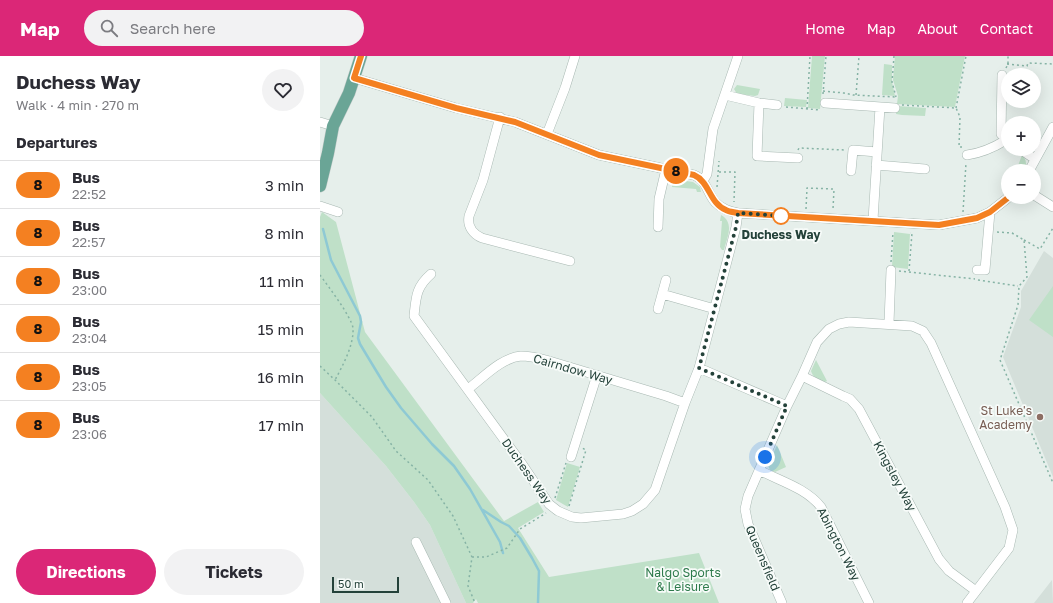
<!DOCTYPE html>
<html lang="en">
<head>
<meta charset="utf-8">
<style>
  :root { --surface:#fff; --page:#f2f2f3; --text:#2b2b33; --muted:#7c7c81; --line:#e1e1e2; --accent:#db2777 }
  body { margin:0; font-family:"Golos Text",sans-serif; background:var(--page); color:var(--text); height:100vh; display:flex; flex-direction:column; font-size:15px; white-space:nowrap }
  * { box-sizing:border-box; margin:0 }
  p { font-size:13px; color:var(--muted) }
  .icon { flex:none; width:22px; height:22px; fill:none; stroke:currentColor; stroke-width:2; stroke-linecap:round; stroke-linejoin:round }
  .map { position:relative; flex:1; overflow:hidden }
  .sheet { display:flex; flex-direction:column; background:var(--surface); width:320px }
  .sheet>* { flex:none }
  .badge { padding:0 8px; border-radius:13px; font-size:14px; line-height:26px }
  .controls { position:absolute; left:681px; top:12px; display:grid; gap:8px }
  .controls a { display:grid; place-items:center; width:40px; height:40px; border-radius:50%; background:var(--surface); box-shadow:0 4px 16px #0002; font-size:20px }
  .scale { position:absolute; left:12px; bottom:10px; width:67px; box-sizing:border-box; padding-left:4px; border:2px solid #24423a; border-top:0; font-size:11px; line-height:14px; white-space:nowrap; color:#24423a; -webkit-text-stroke:3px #f7fbf9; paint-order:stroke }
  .you { position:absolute; width:20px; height:20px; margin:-10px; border:3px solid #fff; border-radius:50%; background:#1a73e8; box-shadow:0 0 0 6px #1a73e833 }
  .map>.badge { position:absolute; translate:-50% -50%; box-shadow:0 0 0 2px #fff }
  h2 { padding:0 16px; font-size:15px; line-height:36px }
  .round { display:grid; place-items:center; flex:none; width:42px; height:42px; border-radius:21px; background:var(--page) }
  .head { display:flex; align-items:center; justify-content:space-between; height:68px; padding:0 16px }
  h1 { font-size:19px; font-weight:700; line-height:30px }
  .action { display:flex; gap:8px; margin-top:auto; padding:8px 16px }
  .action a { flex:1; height:46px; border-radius:24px; background:var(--accent); color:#fff; font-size:16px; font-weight:700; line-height:46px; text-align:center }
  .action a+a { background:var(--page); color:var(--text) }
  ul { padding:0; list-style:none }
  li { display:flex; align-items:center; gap:12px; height:48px; padding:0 16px; border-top:1px solid var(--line) }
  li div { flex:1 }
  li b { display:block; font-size:15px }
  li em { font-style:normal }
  li .badge { min-width:44px; font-weight:700; text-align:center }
  header { display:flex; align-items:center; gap:24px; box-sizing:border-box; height:56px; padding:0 20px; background:var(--accent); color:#fff }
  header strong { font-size:19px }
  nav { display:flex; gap:22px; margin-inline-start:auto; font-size:14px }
  .search { width:280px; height:36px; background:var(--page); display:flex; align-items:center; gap:10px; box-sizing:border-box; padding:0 14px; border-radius:22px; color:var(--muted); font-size:15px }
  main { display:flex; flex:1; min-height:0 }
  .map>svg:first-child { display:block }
  .built { fill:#d4dfda }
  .green { fill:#bfe0c8 }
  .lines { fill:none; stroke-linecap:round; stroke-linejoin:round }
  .stream { stroke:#8ec9d4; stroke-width:2.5 }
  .minor-casing { stroke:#a8b8b2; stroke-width:10 }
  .major-casing { stroke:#c2cac8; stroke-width:13 }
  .path { stroke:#86b3a5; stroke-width:1.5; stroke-dasharray:2 3; stroke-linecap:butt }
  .minor { stroke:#fff; stroke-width:9 }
  .major { stroke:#6aa596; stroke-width:12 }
  .line-casing { stroke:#fff; stroke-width:9 }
  .line { stroke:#f48021; stroke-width:6 }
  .walk { stroke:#24423a; stroke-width:4; stroke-dasharray:0 7.2 }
  .stop-dot { fill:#fff; stroke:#f48021; stroke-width:2 }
  .education-dot { fill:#8d6e63; stroke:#f7fbf9; stroke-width:1.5 }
  .labels { text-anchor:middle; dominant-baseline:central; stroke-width:3.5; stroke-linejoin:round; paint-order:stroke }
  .stop-label { font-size:12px; font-weight:bold; fill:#24423a; stroke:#f7fbf9 }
  .street-label { font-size:12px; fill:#24423a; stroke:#f7fbf9 }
  .education-label { font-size:12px; fill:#785e54; stroke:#f7fbf9; text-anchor:end }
  .park-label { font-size:12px; fill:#2d7a4b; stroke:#f7fbf9 }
</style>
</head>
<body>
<header>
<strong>Map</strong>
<div class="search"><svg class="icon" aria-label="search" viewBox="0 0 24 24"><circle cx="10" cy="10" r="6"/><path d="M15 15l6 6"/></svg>Search here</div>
<nav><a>Home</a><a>Map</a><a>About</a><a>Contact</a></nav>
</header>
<main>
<section class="sheet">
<div class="head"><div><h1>Duchess Way</h1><p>Walk · 4 min · 270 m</p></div><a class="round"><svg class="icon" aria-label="heart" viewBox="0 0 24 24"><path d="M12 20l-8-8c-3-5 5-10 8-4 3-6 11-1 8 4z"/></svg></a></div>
<h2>Departures</h2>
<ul>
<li><span class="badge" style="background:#f48021;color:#111">8</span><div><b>Bus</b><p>22:52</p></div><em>3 min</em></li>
<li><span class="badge" style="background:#f48021;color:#111">8</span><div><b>Bus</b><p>22:57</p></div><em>8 min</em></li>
<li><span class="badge" style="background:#f48021;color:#111">8</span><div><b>Bus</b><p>23:00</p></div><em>11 min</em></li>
<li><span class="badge" style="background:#f48021;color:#111">8</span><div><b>Bus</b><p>23:04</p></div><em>15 min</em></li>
<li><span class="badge" style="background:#f48021;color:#111">8</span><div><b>Bus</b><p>23:05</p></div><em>16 min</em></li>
<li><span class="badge" style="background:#f48021;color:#111">8</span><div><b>Bus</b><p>23:06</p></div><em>17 min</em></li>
</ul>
<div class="action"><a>Directions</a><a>Tickets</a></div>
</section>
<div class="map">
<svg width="733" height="547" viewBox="0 0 733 547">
  <rect width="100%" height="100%" fill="#e6efeb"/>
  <path class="built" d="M 724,195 L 733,202 L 733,421 L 683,301 L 701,251 L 701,235 Z
    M 0,337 L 66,410 L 94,446 L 110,469 L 146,547 L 0,547 Z
    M 732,524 L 733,547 L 714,547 Z"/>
  <path class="green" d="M 492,0 L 505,0 L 500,53 L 488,52 Z
    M 575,0 L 645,0 L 635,51 L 577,48 L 578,40 L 573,24 Z
    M 564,8 L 572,9 L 572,26 L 575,40 L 562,39 Z
    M 417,29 L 440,33 L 438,39 L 435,40 L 417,38 L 414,33 Z
    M 465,42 L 487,44 L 486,51 L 464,50 Z
    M 577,50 L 606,52 L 605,60 L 582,59 L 576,58 Z
    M 702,99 C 707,104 707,109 704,115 L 696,115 Z
    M 353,123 L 373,126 L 380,131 L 381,136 L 377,136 L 376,133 L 352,131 Z
    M 2,156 L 16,166 L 45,276 L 184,465 L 218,446 L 224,456 L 198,472 L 229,521 L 379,497 L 399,547 L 158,547 L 156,543 L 153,547 L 146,547 L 110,469 L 94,446 L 66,410 L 0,337 L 0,161 Z
    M 401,159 C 415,167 407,181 404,194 L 402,194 L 400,191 L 402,165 L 400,165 Z
    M 574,176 L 590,178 L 588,213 L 572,211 Z
    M 733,230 L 733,281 L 709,264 Z
    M 496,304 L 507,325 L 505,326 C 498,323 493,322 491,315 Z
    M 457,389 L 466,411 L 455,416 L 450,414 L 448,409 Z
    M 247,407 L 260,411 L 248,451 L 236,444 Z"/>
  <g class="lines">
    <path class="stream" d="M 3,173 L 11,204 L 40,260 L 41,266 L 38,282 L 40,288 L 46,298 L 66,331 L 81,352 L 112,388 L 134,410 L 150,433 L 180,486 L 183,497
      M 163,454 L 181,466 L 189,470 L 200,482 L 212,502 L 219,515 L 218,547"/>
    <defs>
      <path id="minor" d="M 682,19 L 681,78 L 688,85
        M 34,22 L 136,52 L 195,66 L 279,99 L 374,119 C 387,124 387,137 395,146 C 402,153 409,155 418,157 L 619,169 L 657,162 L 670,156 L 689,141
        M 405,39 L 439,47 L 457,49
        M 439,47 L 437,100 L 478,102
        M 505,47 L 575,52
        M 180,61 L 163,124 L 149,160 C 147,170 153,178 162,182 L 250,205
        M 0,66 L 13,70
        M 227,78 L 245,32 L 255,0
        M 700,93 L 715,103
        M 647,99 C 662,97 673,92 686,84
        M 556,109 L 605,113
        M 531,115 L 533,94 L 557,96
        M 709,115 L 733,71
        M 383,125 L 387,118 L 393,73 L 418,0
        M 714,139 L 733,151
        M 0,150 L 18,156
        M 553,164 L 560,51
        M 338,171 L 339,143 L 346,113
        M 657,214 L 665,214 L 670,156
        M 111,218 C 96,231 96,241 94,260 L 202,408 L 229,448 L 238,455 L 252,461 L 261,462 L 303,458 L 312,455 L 323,448 L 335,434 L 365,347 L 379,312 L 416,171 L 418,157
        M 342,238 L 395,253
        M 338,253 L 346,224
        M 569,267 L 571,214
        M 379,312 L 467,350
        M 482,320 L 523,340 L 530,343 L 539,353 L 619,503 L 629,515 L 656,535
        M 148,333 C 164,321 181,302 201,300 C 210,300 218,302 226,304 L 346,340 L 365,347
        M 251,401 L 277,319
        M 439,414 C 460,425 486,432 501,451 L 549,547
        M 96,486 L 126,547
        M 462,547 L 428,468 L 425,453 L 428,440 L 467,350 L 482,320 L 497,286 L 509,273 L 519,268 L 529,266 L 592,270 L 603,275 L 611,287 L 685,451 L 693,474 L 689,492 L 647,547"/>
      <path id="major" d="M 0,130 L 8,97 L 13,70 L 29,37 L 41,0"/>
    </defs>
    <use href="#minor" class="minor-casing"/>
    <use href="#major" class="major-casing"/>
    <path class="path" d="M 574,0 L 572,26 L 576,41
      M 687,8 L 707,10 L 708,7 L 733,8
      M 686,12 L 688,8 L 688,0
      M 503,35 L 524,37 L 533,39 L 576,41
      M 503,38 L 506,0
      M 536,39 L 539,0
      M 582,49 L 636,52 L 640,61 L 639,91 L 642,91
      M 466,51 L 500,54
      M 636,52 L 646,0
      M 487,53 L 490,0
      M 478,94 L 479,92 L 525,94
      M 399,116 L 415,116 L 414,146
      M 397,131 L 399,105
      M 486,153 L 487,132 L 514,133 L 513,153
      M 643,156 L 646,107
      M 677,176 L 692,177 L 704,184 L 707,221 L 699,230 L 698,249 L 680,304 L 733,427
      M 704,184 L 720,193 L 733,172
      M 571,206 L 573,176
      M 579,215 L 655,223
      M 589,215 L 592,177 L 590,177
      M 0,219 C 8,230 31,260 33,272 C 34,289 23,309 15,324
      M 658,224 L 698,230
      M 0,310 L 15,324 L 52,361 L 76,395 L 108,424 L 133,460 L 152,501 L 148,530 L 155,547
      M 235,442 L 246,407
      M 249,450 L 266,394 L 262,392
      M 152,501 L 166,501 L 187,492 L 200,473 L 226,457"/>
    <use href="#minor" class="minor"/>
    <use href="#major" class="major"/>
  </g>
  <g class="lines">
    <defs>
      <path id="line" d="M 41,0 L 34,22 L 136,52 L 195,66 L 279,99 L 374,119 C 390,126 389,147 406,154 C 409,156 414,156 418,157 L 619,169 L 657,162 L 670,156 L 689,141"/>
    </defs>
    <use href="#line" class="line-casing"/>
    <use href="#line" class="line"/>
    <path class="walk" d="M 445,401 L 467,350 L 379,312 L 416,171 L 418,157 L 466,160 L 461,160"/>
  </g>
  <circle class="stop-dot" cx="461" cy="160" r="8"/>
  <circle class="education-dot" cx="720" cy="361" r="4"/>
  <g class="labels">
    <g class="stop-label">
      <text x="461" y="178">Duchess Way</text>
    </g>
    <g class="street-label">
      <text transform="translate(253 313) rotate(16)">Cairndow Way</text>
      <text transform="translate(207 415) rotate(55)">Duchess Way</text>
      <text transform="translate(575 420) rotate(62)">Kingsley Way</text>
      <text transform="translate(519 488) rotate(63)">Abington Way</text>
      <text transform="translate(443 502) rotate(67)">Queensfield</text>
    </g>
    <g class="education-label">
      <text x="712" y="354">St Luke's<tspan x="712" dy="14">Academy</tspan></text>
    </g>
    <g class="park-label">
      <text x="363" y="516">Nalgo Sports<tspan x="363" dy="14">&amp; Leisure</tspan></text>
    </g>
  </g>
</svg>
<div class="controls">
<a><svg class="icon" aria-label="layers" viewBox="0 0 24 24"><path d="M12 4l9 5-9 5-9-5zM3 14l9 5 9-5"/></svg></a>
<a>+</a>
<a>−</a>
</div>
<div class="scale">50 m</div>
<div class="you" style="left:445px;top:401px"></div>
<b class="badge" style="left:356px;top:115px;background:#f48021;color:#111">8</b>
</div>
</main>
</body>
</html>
